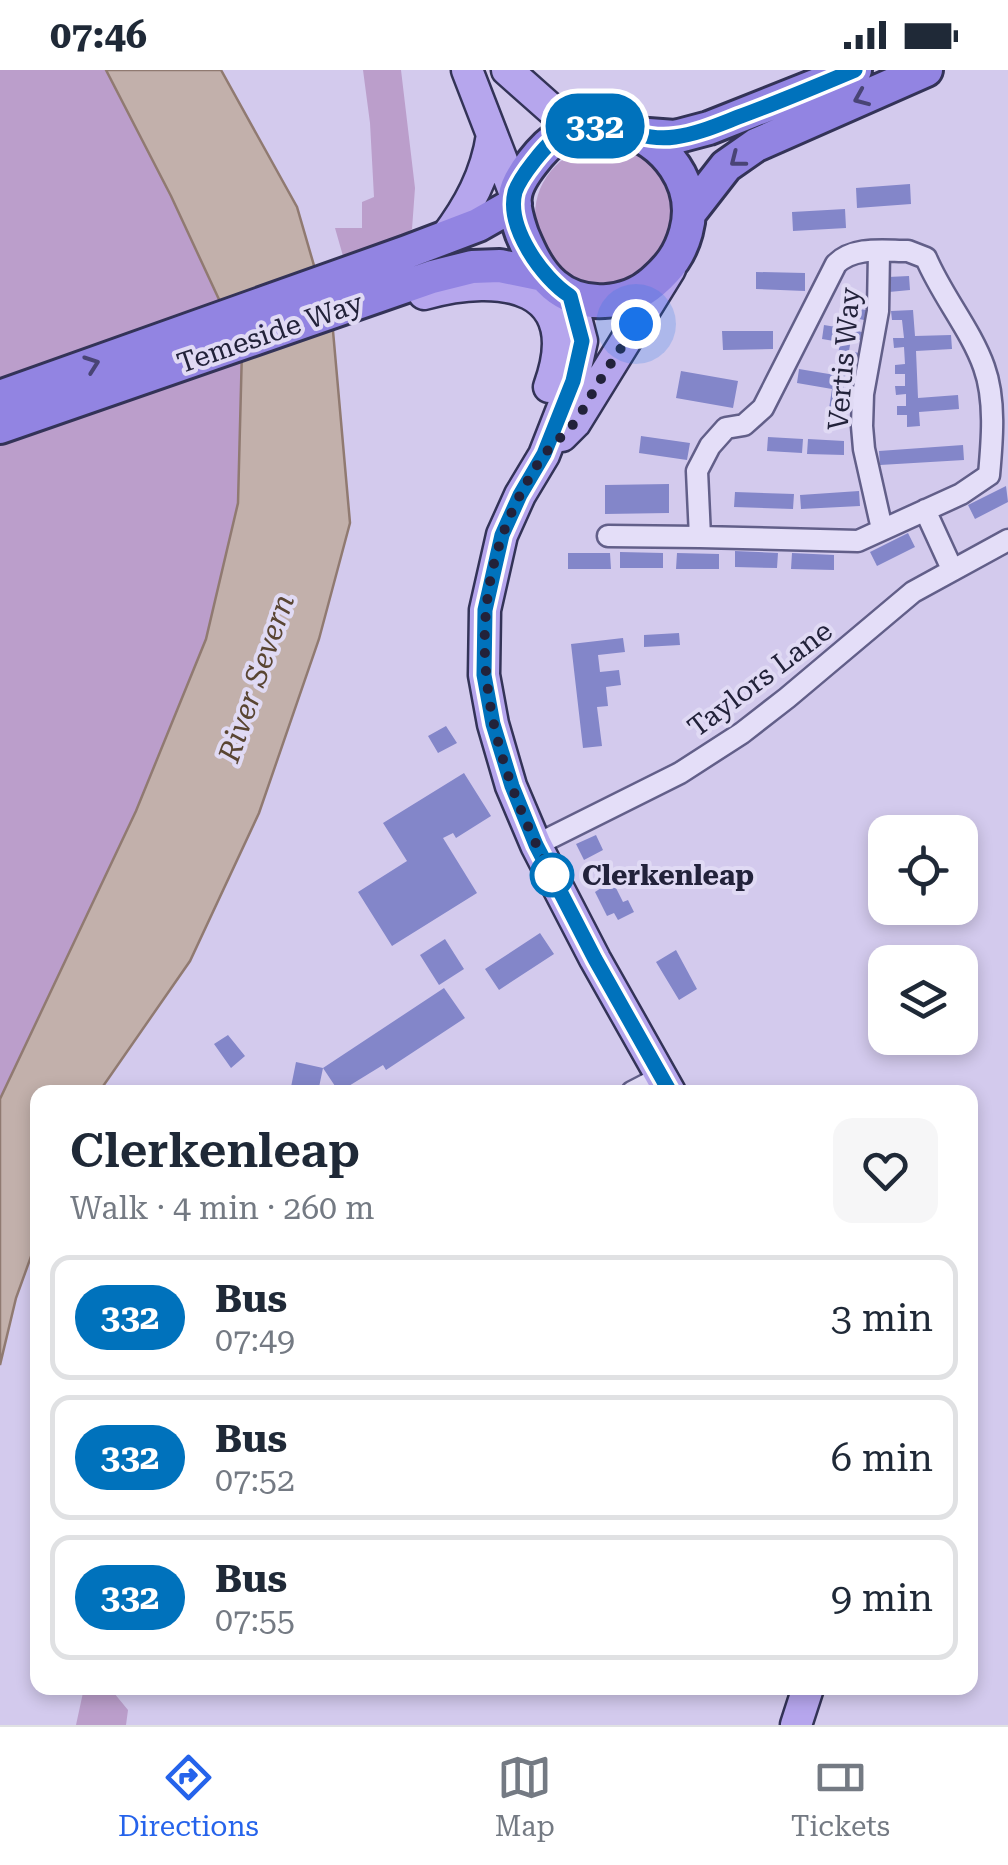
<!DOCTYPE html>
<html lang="en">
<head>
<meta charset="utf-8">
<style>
  :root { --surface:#fff; --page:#f6f6f7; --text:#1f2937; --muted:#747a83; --line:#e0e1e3; --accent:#2563eb }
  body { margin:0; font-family:"Roboto Serif",serif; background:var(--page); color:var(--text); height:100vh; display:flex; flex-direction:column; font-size:38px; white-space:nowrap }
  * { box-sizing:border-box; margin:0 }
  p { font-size:32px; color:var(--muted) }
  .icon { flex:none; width:55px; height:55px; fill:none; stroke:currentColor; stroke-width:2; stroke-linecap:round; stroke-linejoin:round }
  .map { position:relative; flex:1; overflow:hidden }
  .panel { position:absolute; left:30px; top:1015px; width:948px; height:610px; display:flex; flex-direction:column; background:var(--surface); border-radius:20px; box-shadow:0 5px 15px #0003 }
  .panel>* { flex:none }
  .badge { padding:0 20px; border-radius:32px; font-size:35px; line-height:65px }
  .controls { position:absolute; left:868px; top:745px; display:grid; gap:20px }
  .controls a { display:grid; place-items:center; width:110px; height:110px; border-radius:20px; background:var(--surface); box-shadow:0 5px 15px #0003; font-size:50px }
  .you { position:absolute; width:50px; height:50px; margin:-25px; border:8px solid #fff; border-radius:50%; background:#1a73e8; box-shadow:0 0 0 15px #1a73e833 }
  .map>.badge { position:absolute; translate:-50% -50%; box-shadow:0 0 0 5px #fff }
  .round { display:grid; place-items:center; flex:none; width:105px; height:105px; border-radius:20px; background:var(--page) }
  .headline { display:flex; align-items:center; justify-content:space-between; height:170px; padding:0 40px }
  h1 { font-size:48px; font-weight:600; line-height:75px }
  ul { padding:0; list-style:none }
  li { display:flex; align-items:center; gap:30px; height:125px; margin:0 20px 15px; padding:0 20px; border:5px solid var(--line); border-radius:20px }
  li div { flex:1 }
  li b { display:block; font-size:38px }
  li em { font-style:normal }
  li .badge { min-width:110px; font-weight:700; text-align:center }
  .status { display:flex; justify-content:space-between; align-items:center; height:70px; padding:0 50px; background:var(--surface); direction:ltr }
  .status svg { height:28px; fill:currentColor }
  .dock { display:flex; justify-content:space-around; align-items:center; height:140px; border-top:2px solid var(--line); background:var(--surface); font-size:28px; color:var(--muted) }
  .dock a { display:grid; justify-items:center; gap:5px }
  .dock .on { color:var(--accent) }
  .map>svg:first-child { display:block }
  .green { fill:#bb9ecb }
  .water { fill:#c2b0ab; stroke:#907a71; stroke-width:2.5 }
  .building { fill:#8386c9 }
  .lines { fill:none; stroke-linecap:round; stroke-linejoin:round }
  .minor-casing { stroke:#625f89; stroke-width:25 }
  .primary-casing { stroke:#333357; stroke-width:35 }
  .trunk-casing { stroke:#333357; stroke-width:38 }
  .minor { stroke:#e4def8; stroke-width:20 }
  .primary { stroke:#b6a6ed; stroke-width:30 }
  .trunk { stroke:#9284e2; stroke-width:32 }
  .oneway { stroke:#494475 }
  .line-casing { stroke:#fff; stroke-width:22 }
  .line { stroke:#0072bc; stroke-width:15 }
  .walk { stroke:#22223a; stroke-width:10; stroke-dasharray:0 18 }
  .stop-dot { fill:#fff; stroke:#0072bc; stroke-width:5 }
  .labels { text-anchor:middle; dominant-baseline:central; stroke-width:8; stroke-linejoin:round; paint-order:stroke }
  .street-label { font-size:28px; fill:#22223a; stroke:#e0daf4 }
  .stop-label { font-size:28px; font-weight:bold; fill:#22223a; stroke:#e0daf4; text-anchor:start }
  .water-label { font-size:30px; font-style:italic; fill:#594532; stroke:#e0daf4 }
</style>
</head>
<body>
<div class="status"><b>07:46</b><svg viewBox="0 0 49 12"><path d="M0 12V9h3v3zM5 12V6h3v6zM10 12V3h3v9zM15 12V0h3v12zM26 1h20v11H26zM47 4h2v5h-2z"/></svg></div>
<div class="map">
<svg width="1008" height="1655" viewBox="0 0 1008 1655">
  <rect width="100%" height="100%" fill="#d3caed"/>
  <path class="green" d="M 0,0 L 106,0 L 171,126 L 242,279 L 238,433 L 206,569 L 136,741 L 0,1029 Z
    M 363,0 L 401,0 L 415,118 L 412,159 L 393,171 L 345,193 L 335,158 L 362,158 L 362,132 L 374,127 L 370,53 Z
    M535 145a69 69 0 1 1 138 0a69 69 0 1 1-138 0Z
    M 84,1618 L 115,1618 L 114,1623 L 128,1640 L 126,1655 L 76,1655 Z"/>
  <path class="water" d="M 106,0 L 221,0 L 297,137 L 333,261 L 350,453 L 319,569 L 259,743 L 190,891 L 99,1022 L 38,1022 L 37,1170 L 16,1228 L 0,1295 L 0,1029 L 136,741 L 206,569 L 238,433 L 242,279 L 171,126 Z"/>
  <path class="building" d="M 910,114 L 911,134 L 857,138 L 856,118 Z
    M 845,139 L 846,158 L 793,161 L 792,142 Z
    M 756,202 L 805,203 L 805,221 L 756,219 Z
    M 909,206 L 910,220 L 889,222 L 888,207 Z
    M 845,237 L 866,240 L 864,250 L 854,248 L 852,260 L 862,262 L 861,270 L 851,269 L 849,281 L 859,283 L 857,290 L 848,288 L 845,307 L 855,308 L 854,317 L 844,315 L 842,327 L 853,329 L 851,337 L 841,336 L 838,354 L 827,352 L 832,319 L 797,313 L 799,299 L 835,305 L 840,272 L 822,269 L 824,255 L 842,258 Z
    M 913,240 L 915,266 L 951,265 L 952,279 L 916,281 L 918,328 L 958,325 L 959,339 L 919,342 L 920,356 L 907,357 L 907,345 L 897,345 L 897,336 L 906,336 L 906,324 L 896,325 L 895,316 L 905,316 L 905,304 L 895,304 L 895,295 L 905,294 L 904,277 L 894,278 L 893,268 L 904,268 L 902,250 L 892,250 L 891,241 Z
    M 722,261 L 773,261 L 773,279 L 723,280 Z
    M 681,301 L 738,311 L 733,338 L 676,328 Z
    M 641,366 L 690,373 L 687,390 L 639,383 Z
    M 768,367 L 803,369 L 802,383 L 767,381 Z
    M 808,369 L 844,371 L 844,385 L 807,384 Z
    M 963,375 L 964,390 L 880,395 L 879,381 Z
    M 669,414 L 669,443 L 605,444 L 605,415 Z
    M 1006,416 L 1008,432 L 975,449 L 968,435 Z
    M 859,421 L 860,436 L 801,439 L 800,425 Z
    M 735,422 L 794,424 L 793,439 L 734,437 Z
    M 908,463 L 915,477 L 877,496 L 870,482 Z
    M 735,481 L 778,483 L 777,498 L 735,497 Z
    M 620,482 L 663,483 L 663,498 L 620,498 Z
    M 568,483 L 610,483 L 611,499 L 568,499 Z
    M 677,483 L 719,484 L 719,499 L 676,499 Z
    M 792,483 L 834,485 L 834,500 L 791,499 Z
    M 679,563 L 680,575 L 644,577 L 644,565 Z
    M 623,568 L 625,582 L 598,585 L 600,602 L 619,600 L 621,615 L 606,617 L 608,636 L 597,637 L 602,676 L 583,678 L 571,574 Z
    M 446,656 L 457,673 L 438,683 L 428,666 Z
    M 464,703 L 491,746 L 456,768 L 453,763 L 443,768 L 477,823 L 392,876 L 358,822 L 407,791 L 383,753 Z
    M 596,765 L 603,780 L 584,790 L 576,774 Z
    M 619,799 L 623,807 L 613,812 L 623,832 L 628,830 L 634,842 L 618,850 L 614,843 L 607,846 L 595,822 L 601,818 L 596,810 Z
    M 540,863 L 554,884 L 499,920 L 485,899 Z
    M 445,869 L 464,899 L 439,915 L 420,885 Z
    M 676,880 L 697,919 L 679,930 L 656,892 Z
    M 444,918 L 465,948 L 386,1000 L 383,995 L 339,1022 L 323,998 Z
    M 228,965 L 245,986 L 231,998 L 214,974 Z
    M 296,992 L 323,998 L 318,1022 L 290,1022 Z"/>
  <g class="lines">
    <defs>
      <path id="minor" d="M 908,181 L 926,188 C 942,226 971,260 984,297 C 996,330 992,372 989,405 L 961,424 L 858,471 L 700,467 L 697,401 L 710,376 L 726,358 L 744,355 L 763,338 L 836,194 C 854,176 884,181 908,181 Z
        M 879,182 L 878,241 L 863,324 L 862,356 L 864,379 L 882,459
        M 925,440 L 952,499
        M 608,466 L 700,467
        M 536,775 L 680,703 L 742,663 L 787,628 L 913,522 L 1008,470
        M 632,1022 L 661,1007"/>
      <path id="primary" d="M 467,0 L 515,124
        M 507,0 L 551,39 L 581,56
        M 445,168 C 469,136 486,105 492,65
        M 424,224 C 501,202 586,215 549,317
        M 570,225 L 582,271 L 573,311 L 544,385 L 520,425 L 502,465 L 485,540 L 484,605 L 493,654 L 511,716 L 536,775 L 595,889 L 670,1022
        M 562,366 L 575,353 L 670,199
        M 796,1655 L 808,1618"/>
      <path id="trunk" d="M 581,56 C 593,56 607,55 619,58 C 666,70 699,115 686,162 C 680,184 670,197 653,212 C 627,235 582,239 554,215 C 538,201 530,183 522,164 C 518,152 513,139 515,126 C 517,108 544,75 560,66 C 566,62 574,59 581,56 Z
        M 635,64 L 675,67 L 709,58 L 855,0
        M 691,141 L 726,96 L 756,75 L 926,0
        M 0,327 L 407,182 L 478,155 L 515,134
        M 0,357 L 432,207 L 472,197 L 500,196 L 544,205"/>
    </defs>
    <use href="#minor" class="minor-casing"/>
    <use href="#primary" class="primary-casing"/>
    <use href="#trunk" class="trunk-casing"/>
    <use href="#minor" class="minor"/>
    <use href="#primary" class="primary"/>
    <use href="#trunk" class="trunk"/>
  </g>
  <defs><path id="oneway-chevron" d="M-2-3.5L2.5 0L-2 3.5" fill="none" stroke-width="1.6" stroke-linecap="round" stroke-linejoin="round" transform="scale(2.5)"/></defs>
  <g class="oneway">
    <use href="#oneway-chevron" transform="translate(861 28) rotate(157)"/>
    <use href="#oneway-chevron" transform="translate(737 90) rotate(142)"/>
    <use href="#oneway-chevron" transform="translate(92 294) rotate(-20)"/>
  </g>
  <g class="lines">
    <defs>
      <path id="line" d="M 670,1022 L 595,889 L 536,775 L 512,716 L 493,654 L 484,605 L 485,540 L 502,465 L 520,425 L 544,384 L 573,311 L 582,271 L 570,226 C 542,208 506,157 515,122 C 519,110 528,99 535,90 C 543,80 552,69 563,64 C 608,43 633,73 675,67 C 698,64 720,54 741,46 C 779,32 817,16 855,0"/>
    </defs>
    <use href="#line" class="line-casing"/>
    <use href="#line" class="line"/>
    <path class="walk" d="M 552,805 C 488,687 455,550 520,425 C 527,412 535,397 544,385 C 553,373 566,364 575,352 C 584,339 591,325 599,312 C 611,293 624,274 636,254"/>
  </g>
  <circle class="stop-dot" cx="552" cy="805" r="20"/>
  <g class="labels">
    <g class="street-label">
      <text transform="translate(270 263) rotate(-19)">Temeside Way</text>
      <text transform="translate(844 289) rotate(-85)">Vertis Way</text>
      <text transform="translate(760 609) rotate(-37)">Taylors Lane</text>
    </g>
    <g class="stop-label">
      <text x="582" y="805">Clerkenleap</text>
    </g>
    <g class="water-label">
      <text transform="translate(256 608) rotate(-71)">River Severn</text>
    </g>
  </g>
</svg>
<div class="controls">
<a><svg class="icon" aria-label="locate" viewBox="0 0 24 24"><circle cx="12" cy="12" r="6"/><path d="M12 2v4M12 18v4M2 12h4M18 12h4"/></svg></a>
<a><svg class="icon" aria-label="layers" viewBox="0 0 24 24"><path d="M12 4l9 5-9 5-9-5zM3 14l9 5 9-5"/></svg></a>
</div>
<div class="you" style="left:636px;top:254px"></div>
<b class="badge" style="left:595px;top:56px;background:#0072bc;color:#fff">332</b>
<section class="panel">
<div class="headline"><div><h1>Clerkenleap</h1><p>Walk · 4 min · 260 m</p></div><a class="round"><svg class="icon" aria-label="heart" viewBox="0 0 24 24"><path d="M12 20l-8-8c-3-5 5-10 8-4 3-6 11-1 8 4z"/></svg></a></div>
<ul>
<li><span class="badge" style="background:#0072bc;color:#fff">332</span><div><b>Bus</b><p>07:49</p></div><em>3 min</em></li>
<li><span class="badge" style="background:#0072bc;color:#fff">332</span><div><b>Bus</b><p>07:52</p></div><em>6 min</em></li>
<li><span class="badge" style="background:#0072bc;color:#fff">332</span><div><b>Bus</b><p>07:55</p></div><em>9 min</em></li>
</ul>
</section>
</div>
<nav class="dock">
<a class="on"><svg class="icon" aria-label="directions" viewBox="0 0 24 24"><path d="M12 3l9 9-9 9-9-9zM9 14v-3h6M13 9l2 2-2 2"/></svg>Directions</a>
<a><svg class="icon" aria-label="map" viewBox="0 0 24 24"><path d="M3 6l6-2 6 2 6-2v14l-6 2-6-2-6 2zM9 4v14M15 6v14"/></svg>Map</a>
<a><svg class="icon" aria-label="tickets" viewBox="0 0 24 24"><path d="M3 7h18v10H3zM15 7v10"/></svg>Tickets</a>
</nav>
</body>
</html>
